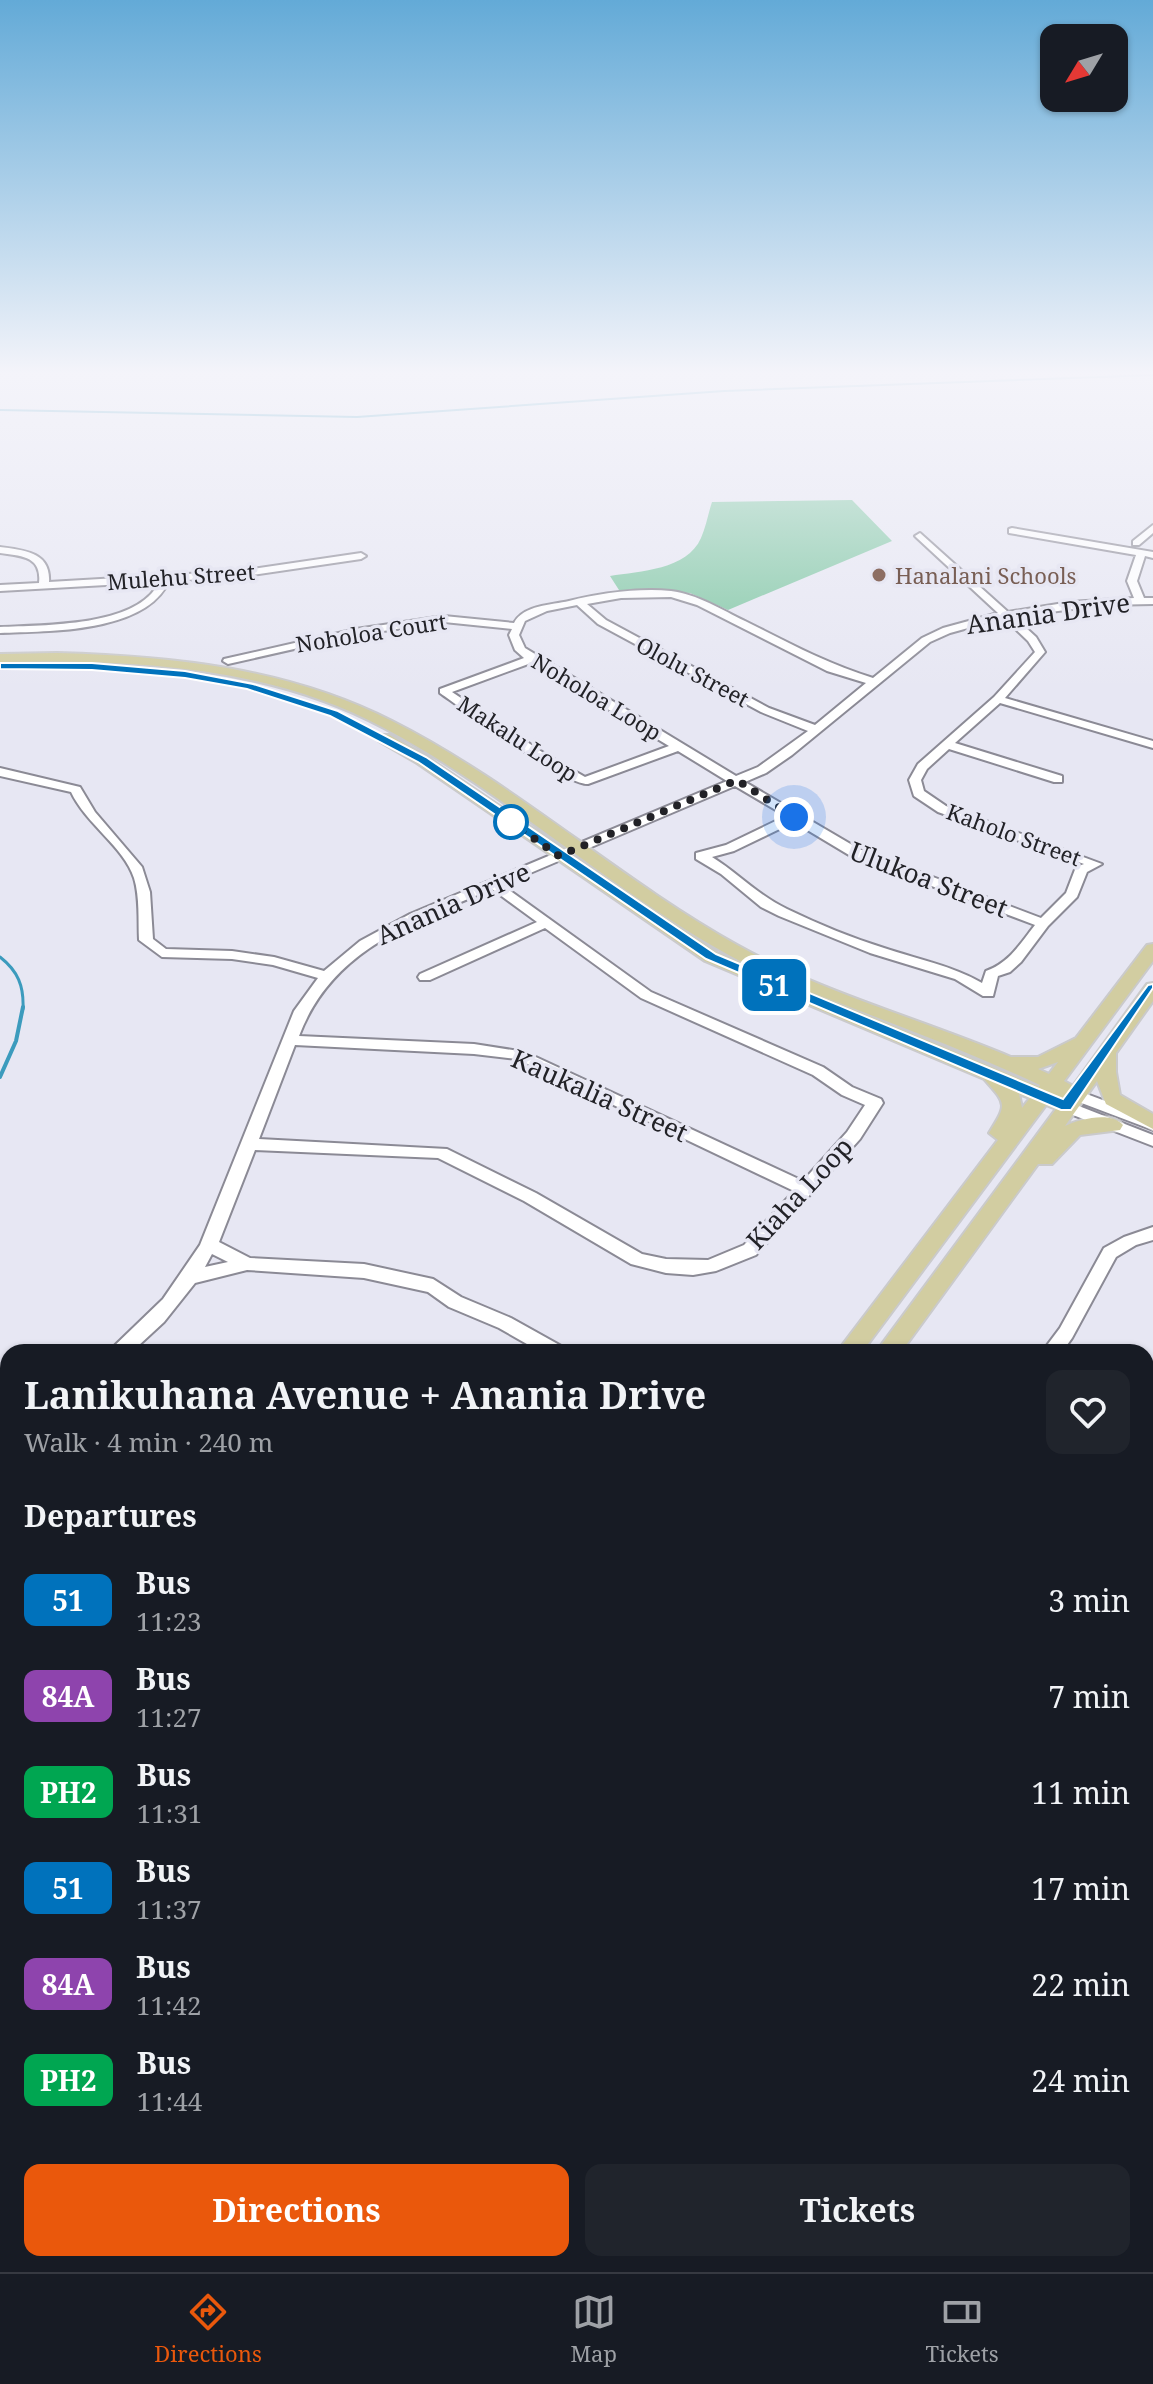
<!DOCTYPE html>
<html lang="en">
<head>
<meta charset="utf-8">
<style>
  :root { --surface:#171b24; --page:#20242c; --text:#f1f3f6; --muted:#9ea1a6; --line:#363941; --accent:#ea580c }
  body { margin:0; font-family:"Noto Serif",serif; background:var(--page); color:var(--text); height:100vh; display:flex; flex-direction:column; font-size:30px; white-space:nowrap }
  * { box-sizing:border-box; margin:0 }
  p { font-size:26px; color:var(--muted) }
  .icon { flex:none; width:44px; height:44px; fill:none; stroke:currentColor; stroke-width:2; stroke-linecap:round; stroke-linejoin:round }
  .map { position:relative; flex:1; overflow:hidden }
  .panel { position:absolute; left:0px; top:1344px; width:1154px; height:928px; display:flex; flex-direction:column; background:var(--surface); border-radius:24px 24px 0 0; box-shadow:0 2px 6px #0004 }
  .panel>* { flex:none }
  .badge { padding:0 16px; border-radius:12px; font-size:28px; line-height:52px }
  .needle { width:52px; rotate:232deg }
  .controls { position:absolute; left:1040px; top:24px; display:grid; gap:16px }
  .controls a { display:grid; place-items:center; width:88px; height:88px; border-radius:16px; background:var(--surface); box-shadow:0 2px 6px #0004; font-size:40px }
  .you { position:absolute; width:40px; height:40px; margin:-20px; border:6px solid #fff; border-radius:50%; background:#1a73e8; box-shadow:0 0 0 12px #1a73e833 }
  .map>.badge { position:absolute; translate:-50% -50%; box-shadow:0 0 0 4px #fff }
  h2 { padding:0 24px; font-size:30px; line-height:72px }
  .round { display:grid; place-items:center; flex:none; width:84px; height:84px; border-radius:16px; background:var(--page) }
  .headline { display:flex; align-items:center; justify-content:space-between; height:136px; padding:0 24px }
  h1 { font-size:38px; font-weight:700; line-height:60px }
  .primary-button { display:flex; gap:16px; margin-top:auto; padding:16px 24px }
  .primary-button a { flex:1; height:92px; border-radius:16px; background:var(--accent); color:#fff; font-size:32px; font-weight:700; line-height:92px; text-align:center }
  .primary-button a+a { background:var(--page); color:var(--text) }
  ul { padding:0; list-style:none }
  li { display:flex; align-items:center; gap:24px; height:96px; padding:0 24px }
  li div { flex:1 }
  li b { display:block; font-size:30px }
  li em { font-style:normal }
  li .badge { min-width:88px; font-weight:700; text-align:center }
  .tabs { display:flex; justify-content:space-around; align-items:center; height:112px; border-top:2px solid var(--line); background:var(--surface); font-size:22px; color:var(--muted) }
  .tabs a { display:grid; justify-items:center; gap:4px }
  .tabs .on { color:var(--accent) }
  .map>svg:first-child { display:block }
  .green { fill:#80c7a4 }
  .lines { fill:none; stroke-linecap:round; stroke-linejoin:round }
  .stream-far2 { stroke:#3c9bbd; stroke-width:2 }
  .stream-far1 { stroke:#3c9bbd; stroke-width:3 }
  .stream { stroke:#3c9bbd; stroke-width:4 }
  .minor-casing { stroke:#8b8a95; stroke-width:4 }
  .major-casing { stroke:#cacacb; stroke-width:4 }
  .minor { fill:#fff; fill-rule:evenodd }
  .major { fill:#d2cda1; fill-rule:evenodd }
  .line { fill:#0072bc; stroke:#fff; stroke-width:2 }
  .walk { stroke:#222227; stroke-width:8; stroke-dasharray:0 14.4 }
  .education-dot { fill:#8d6e63; stroke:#e7e7f3; stroke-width:3 }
  .stop-dot { fill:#fff; stroke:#0072bc; stroke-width:4 }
  .labels { text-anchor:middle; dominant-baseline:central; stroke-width:7; stroke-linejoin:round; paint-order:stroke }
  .far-education-label { font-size:22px; fill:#785e54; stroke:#e7e7f3; text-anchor:start }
  .far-street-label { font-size:22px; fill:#222227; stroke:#e7e7f3 }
  .street-label { font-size:26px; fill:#222227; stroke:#e7e7f3 }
</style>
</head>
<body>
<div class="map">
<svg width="1153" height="2272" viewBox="0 0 1153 2272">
  <rect width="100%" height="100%" fill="#e7e7f3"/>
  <path class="green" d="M 852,500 L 892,541 L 728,610 L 690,593 L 619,590 L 610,576 C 640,571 687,570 701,538 C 706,527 708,514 712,502 Z"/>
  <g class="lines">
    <path class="stream-far2" d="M 0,410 L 357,417 L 724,391 L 1153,375"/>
    <path class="stream-far1" d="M 0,957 C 18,971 24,986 23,1009"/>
    <path class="stream" d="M 0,1077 L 16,1041 L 23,1007"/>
    <defs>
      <path id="minor" d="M 1153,525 L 1153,533 L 1139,545 L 1133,545 L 1133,541 Z
        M 1012,528 L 1153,552 L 1153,558 L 1145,556 L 1137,581 L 1144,598 L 1153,598 L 1153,604 L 1102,605 L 1014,617 L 1036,637 L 1045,652 L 1005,698 L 1153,741 L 1153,748 L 1000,703 L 955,743 L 1062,776 L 1062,782 L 1054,782 L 949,749 L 927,769 L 921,780 L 924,791 L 946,806 L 1102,864 L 1087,872 L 1077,897 L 1048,926 L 1021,962 L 1010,972 L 998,976 L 993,996 L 983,996 L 955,979 L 870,953 L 779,916 L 761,907 L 721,874 L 696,859 L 696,853 L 726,845 L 786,816 L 735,786 L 502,885 L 651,992 L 823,1067 L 852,1087 L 881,1099 L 883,1103 L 860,1139 L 756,1255 L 716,1271 L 693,1275 L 666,1273 L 631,1264 L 524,1201 L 438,1158 L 255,1150 L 219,1242 L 250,1258 L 364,1264 L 433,1279 L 461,1297 L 511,1318 L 563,1347 L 565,1352 L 541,1352 L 499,1328 L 449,1307 L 428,1292 L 364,1278 L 247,1270 L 195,1283 L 164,1322 L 138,1346 L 130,1352 L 108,1352 L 163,1299 L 200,1245 L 294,1011 L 318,978 L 273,965 L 232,959 L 162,957 L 139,940 C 138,920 140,897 134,878 C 124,847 86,824 71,792 L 0,776 L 0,768 L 80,787 L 95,812 L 142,867 L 150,892 L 153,939 L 166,949 L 232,951 L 274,957 L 324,971 L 360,941 L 410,914 L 727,781 L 678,751 L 588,784 C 567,786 464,710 440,693 L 440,689 L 524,658 L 515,650 L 509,635 L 512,629 L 444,622 L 356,635 L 228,664 L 223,661 L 224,659 L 356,629 L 444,616 L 514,623 C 523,605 552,605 569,601 C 600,593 639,588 671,591 C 697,594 722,610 745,621 C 787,642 827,664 873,678 L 922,638 L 943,628 L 998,613 L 917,538 L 915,536 L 920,533 L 1008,612 L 1070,602 L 1134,598 L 1127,581 L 1136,555 L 1009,533 L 1009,529 ZM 671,597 L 697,605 L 827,671 L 866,683 L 815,725 L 769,708 L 606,620 L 587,604 L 621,598 ZM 577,605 L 598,624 L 761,712 L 808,731 L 758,767 L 736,776 L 525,648 L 519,635 L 525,621 L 547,611 ZM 1004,618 L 1028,641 L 1035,652 L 994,697 L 918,764 L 909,780 L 914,796 L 938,812 L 1084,864 L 1076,867 L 1066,893 L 1041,918 L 859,849 L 745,782 L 766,773 L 792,755 L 930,642 L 950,633 ZM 531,663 L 669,746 L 585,777 L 545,754 L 452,692 ZM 794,822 L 849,855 L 1035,925 C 1020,944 1009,963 986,971 L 982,983 C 953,966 917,959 884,948 C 852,938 818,924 787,909 C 759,896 738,873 712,857 L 734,851 ZM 492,889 L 537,922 L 420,974 L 418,977 L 420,980 L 430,980 L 545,928 L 641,998 L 813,1075 L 842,1095 L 865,1105 L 847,1132 L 803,1181 L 525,1052 L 474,1044 L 299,1036 C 332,949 412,923 492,889 ZM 295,1045 L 474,1054 L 517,1059 L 794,1191 L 744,1245 L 708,1260 L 666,1259 L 642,1254 L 536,1193 L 447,1149 L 259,1139 ZM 212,1254 L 228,1262 L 205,1267 Z
        M 0,547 C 24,550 51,552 49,582 L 238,571 L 361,553 L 366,556 L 361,559 L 238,577 L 169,581 C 146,633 49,631 0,633 L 0,627 C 43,625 139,627 159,582 L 0,591 L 0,585 L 39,583 C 42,556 21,556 0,553 Z
        M 1076,1090 L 1153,1119 L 1153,1130 L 1071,1099 L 1068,1095 L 1071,1091 Z
        M 1066,1101 L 1153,1135 L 1153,1146 L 1060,1110 L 1058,1106 L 1060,1102 Z
        M 1153,1227 L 1153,1240 L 1136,1245 L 1116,1257 L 1072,1338 L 1062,1352 L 1042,1352 L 1060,1328 L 1104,1248 L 1124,1237 Z
        M 8,1397 L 8,1413 L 0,1415 L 0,1399 Z
        M 1153,1609 L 1153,1629 L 1146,1631 L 1146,1611 Z
        M 1146,1691 L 1153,1694 L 1153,1726 L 1146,1723 Z
        M 1153,1754 L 1153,1777 L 1146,1779 L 1146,1756 Z
        M 0,1962 L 8,1966 L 8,1999 L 0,1996 Z
        M 8,2090 L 8,2124 L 0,2128 L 0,2094 Z
        M 452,2264 L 482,2264 L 479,2272 L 449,2272 Z
        M 803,2264 L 832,2264 L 829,2272 L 800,2272 Z
        M 957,2264 L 992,2264 L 995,2272 L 960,2272 Z"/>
      <path id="major" d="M 57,653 C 171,656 288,668 392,721 C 515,783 617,878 737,945 C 823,993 921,1019 1011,1057 L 1038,1057 L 1076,1038 L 1147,945 L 1153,944 L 1153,961 L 1064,1081 L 1073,1086 L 1147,984 L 1153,983 L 1153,1001 L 1116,1053 L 1116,1072 L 1120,1095 L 1153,1114 L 1153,1129 L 1106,1104 L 1097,1081 L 1065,1126 C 1080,1119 1111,1111 1123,1125 L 1120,1130 L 1080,1135 L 1052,1164 L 1038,1164 L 901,1352 L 876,1352 L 1056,1109 L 1046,1105 L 862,1352 L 837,1352 L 998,1140 L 989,1133 C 1008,1103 1006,1104 984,1079 L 705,961 L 417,763 L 379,741 L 379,735 L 389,735 L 427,757 L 717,953 L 1039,1087 L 1040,1085 C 980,1057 918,1033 855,1009 C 812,992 768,977 727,954 C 607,887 505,792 384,728 C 267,665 129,659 0,662 L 0,654 ZM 1058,1062 L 1049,1074 L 1038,1069 ZM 1019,1094 L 1030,1098 L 1022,1108 Z
        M 147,2264 L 186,2264 L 183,2272 L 144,2272 Z
        M 208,2264 L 247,2264 L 244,2272 L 205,2272 Z"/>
    </defs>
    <use href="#minor" class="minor-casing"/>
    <use href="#major" class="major-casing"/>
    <use href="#minor" class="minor"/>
    <use href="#major" class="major"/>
  </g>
  <linearGradient id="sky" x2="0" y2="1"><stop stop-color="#63aad7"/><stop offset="0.54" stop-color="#f4f4fa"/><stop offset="1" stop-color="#f4f4fa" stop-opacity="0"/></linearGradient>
  <rect width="1153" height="691" fill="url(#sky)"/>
  <path class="line" d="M 0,663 L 92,663 L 185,671 L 253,684 L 338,711 L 426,757 L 716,954 L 1063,1099 L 1148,985 L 1153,984 L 1153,988 L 1071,1110 L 1061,1110 L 706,959 L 418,762 L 330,716 L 247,689 L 185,678 L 92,670 L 0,669 Z"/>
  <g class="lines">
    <path class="walk" d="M 511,822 L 559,856 L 737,780 L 794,817"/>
  </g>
  <circle class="education-dot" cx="879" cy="575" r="8"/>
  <circle class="stop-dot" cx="511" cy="822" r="16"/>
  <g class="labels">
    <g class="far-education-label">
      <text x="895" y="575">Hanalani Schools</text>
    </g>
    <g class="far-street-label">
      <text transform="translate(181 576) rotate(-4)">Mulehu Street</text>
      <text transform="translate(371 632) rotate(-9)">Noholoa Court</text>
      <text transform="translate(693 671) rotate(28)">Ololu Street</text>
      <text transform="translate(597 696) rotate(31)">Noholoa Loop</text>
      <text transform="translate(518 738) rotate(33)">Makalu Loop</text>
      <text transform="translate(1014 834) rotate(20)">Kaholo Street</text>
    </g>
    <g class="street-label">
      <text transform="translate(1048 613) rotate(-8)">Anania Drive</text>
      <text transform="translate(929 879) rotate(21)">Ulukoa Street</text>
      <text transform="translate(453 903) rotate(-24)">Anania Drive</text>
      <text transform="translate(600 1095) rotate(24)">Kaukalia Street</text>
      <text transform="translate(799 1193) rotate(-47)">Kiaha Loop</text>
    </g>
  </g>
</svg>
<div class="controls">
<a><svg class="needle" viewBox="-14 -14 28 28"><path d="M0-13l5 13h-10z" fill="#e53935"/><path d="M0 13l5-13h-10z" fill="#9ea1a6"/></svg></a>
</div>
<div class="you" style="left:794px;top:817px"></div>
<b class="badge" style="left:774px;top:985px;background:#0072bc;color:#fff">51</b>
<section class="panel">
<div class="headline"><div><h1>Lanikuhana Avenue + Anania Drive</h1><p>Walk · 4 min · 240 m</p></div><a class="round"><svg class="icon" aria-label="heart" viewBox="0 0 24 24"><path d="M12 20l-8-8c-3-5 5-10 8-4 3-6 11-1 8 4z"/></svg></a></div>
<h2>Departures</h2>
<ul>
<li><span class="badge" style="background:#0072bc;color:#fff">51</span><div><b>Bus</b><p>11:23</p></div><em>3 min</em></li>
<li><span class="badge" style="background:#8e44ad;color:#fff">84A</span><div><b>Bus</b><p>11:27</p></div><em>7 min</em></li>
<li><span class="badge" style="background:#00a651;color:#fff">PH2</span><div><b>Bus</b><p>11:31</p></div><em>11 min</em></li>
<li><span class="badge" style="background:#0072bc;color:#fff">51</span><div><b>Bus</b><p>11:37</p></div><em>17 min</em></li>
<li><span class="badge" style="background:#8e44ad;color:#fff">84A</span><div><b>Bus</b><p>11:42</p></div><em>22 min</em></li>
<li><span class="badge" style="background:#00a651;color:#fff">PH2</span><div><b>Bus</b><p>11:44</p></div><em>24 min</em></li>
</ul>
<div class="primary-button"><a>Directions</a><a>Tickets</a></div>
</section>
</div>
<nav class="tabs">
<a class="on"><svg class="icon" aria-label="directions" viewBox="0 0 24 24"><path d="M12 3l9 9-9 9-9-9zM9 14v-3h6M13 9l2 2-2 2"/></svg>Directions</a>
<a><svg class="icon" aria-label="map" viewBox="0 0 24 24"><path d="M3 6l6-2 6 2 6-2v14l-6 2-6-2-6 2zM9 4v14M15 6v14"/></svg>Map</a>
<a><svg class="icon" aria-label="tickets" viewBox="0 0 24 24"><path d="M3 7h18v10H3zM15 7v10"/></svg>Tickets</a>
</nav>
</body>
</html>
